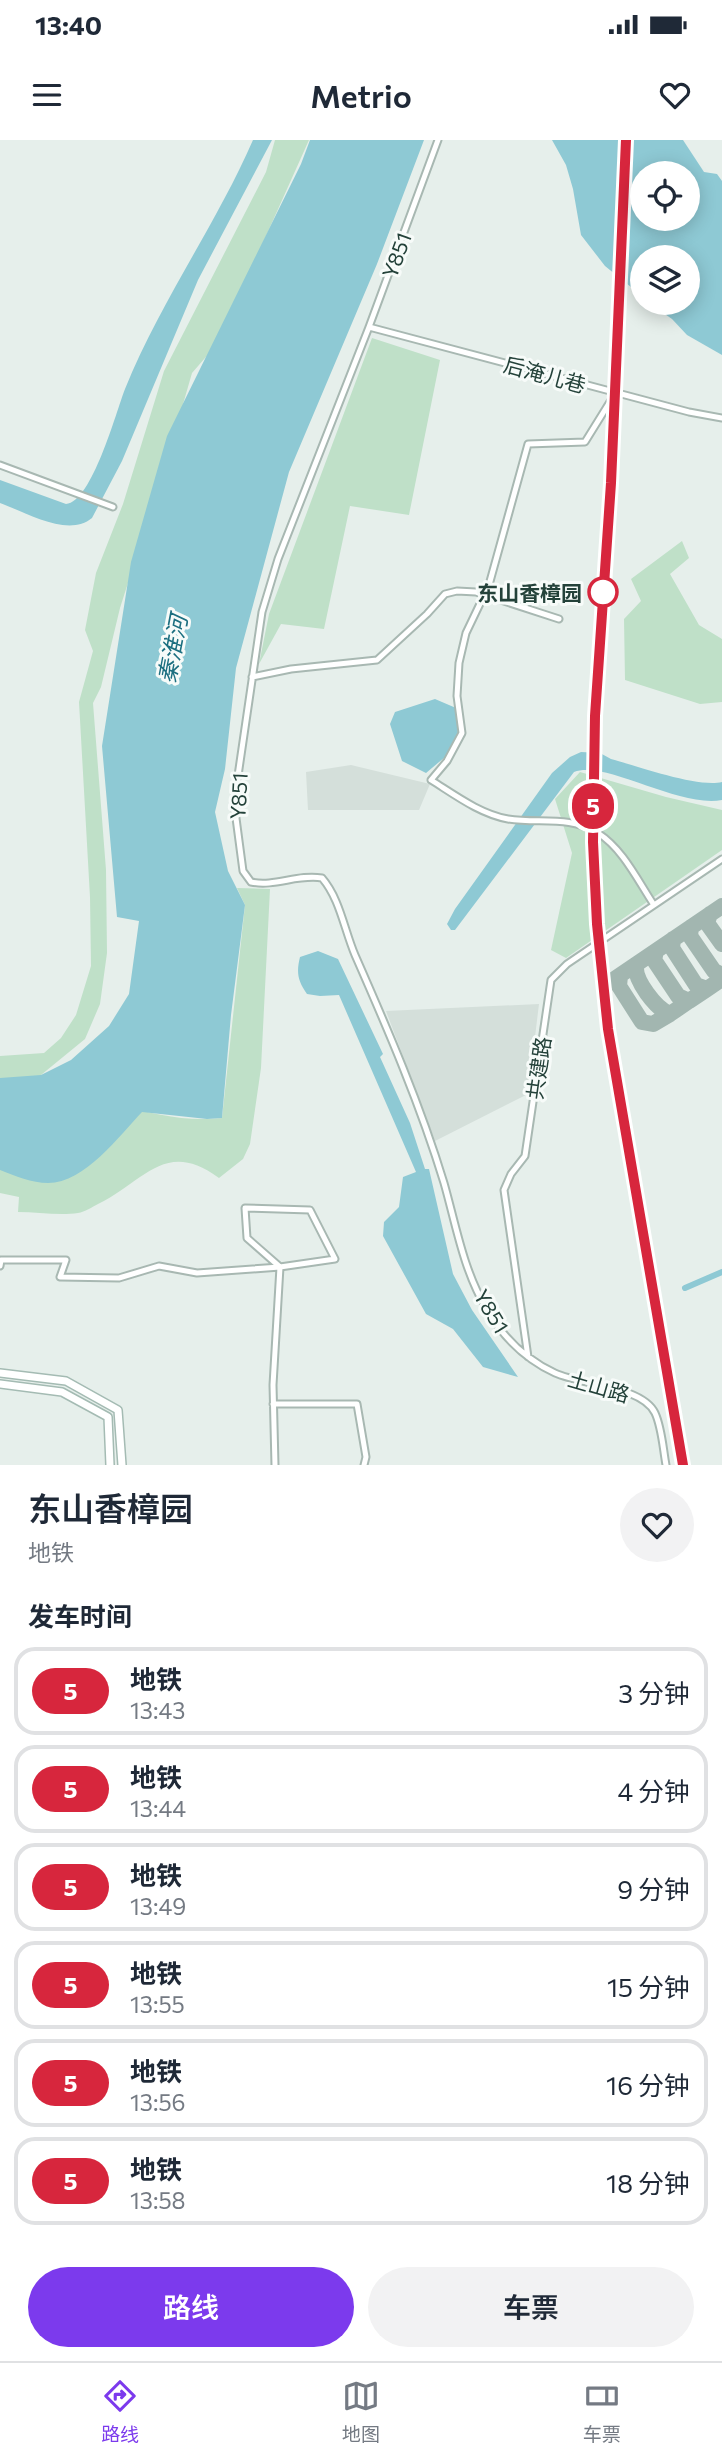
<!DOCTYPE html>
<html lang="zh">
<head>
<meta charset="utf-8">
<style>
  :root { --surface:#fff; --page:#f2f2f3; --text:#1f2937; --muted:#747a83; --line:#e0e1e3; --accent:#7c3aed }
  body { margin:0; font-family:Commissioner,"Noto Sans SC",sans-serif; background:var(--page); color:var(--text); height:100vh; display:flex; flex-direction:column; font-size:26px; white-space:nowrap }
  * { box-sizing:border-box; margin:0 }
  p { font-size:23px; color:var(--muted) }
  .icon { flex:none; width:38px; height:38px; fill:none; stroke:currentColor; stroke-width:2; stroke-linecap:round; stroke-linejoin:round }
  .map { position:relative; height:1325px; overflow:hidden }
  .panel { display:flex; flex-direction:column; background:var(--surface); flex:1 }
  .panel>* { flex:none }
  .badge { padding:0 14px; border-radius:23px; font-size:24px; line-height:46px }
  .fabs { position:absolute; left:630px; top:21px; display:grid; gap:14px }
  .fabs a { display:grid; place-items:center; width:70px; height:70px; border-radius:50%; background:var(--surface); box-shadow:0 4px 18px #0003; font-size:35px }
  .map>.badge { position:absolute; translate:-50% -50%; box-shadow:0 0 0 4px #fff }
  h2 { padding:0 28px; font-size:26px; line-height:63px }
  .round { display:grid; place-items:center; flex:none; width:74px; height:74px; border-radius:37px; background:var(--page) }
  .headline { display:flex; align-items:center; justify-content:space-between; height:119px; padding:0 28px }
  h1 { font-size:33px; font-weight:600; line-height:52px }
  .action { display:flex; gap:14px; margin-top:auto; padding:14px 28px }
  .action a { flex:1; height:80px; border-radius:42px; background:var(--accent); color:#fff; font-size:28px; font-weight:600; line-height:80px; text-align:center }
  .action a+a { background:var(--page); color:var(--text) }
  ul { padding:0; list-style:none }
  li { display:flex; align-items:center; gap:21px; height:88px; margin:0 14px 10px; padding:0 14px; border:4px solid var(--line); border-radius:21px }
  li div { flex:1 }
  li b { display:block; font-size:26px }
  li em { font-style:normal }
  li .badge { min-width:77px; font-weight:700; text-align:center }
  .status { display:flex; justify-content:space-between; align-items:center; height:49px; padding:0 35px; background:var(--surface); direction:ltr }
  .status svg { height:19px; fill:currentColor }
  header { display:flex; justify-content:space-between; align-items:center; height:91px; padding:0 28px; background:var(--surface); font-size:32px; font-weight:600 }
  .menu { display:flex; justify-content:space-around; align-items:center; height:98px; border-top:2px solid var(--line); background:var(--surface); font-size:19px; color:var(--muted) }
  .menu a { display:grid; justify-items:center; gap:4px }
  .menu .selected { color:var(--accent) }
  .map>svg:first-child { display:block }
  .built { fill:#d4dfda }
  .green { fill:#bfe0c8 }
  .water { fill:#8ec9d4; fill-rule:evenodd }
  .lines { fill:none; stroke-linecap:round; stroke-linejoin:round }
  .canal { stroke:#8ec9d4; stroke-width:6 }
  .taxiway { stroke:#a2b6b0; stroke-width:16 }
  .minor-casing { stroke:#a8b8b2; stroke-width:9 }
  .secondary-casing { stroke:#a4bbb3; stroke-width:10 }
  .minor { stroke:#fff; stroke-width:5 }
  .secondary { stroke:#fff; stroke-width:7 }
  .line-casing { stroke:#fff; stroke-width:16 }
  .line { stroke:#d7263d; stroke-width:10 }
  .stop-dot { fill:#fff; stroke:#d7263d; stroke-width:3.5 }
  .labels { text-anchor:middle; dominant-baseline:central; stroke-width:6; stroke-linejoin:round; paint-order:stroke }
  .street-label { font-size:21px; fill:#24423a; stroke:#f7fbf9 }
  .stop-label { font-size:21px; font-weight:bold; fill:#24423a; stroke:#f7fbf9; text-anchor:end }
  .water-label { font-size:23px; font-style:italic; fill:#1c6f80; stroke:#f7fbf9 }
</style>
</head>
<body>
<div class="status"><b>13:40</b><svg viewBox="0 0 49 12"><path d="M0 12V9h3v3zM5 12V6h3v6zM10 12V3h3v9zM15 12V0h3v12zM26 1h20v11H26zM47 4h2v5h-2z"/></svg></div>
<header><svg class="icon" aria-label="menu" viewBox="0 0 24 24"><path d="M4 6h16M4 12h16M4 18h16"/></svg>Metrio<svg class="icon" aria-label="heart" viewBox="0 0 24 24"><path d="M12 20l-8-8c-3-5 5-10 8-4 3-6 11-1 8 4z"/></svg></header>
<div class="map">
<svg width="722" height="1325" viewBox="0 0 722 1325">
  <rect width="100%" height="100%" fill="#e6efeb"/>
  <path class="built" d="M 351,625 L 430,644 L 419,670 L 308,670 L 306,632 Z
    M 539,864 L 528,954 L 435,1001 L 386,871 Z"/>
  <path class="green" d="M 275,0 L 309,0 L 218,203 L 192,233 L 164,330 L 120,468 L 101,547 L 93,563 L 106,730 L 107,813 L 100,864 L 85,899 L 41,935 C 98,956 159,985 222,978 L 245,765 L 237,748 L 270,749 L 261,928 L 250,1004 L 243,1019 L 219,1038 C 165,998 144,1042 98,1064 C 92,1067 85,1072 78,1073 C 60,1076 37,1072 18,1072 L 19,1057 L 0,1053 L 0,916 L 44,913 L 61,898 L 76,875 L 91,826 L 90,757 L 79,562 L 93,511 L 85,490 L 96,433 L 123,364 L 164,231 L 266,32 Z
    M 372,198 L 440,220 L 409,375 L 350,366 L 324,489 L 281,484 L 259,524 L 269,474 Z
    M 682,401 L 689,418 L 670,434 L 699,485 L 722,499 L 722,562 L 700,564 L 625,540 L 624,479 L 641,461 L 631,439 Z
    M 580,632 L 666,657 L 722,670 L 722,710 L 566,818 L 551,810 L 572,713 L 555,659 Z"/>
  <path class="water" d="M 253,0 L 272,0 L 198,140 L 122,321 L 92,378 C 68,398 25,372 0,363 L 0,340 L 66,364 C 92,362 116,272 125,249 C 160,162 216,85 253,0 Z
    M 310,0 L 424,0 L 377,124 L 289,332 L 236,528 L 225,629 L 215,672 L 228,731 L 245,765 L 231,875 L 222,978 L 207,979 L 142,972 C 119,996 85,1043 48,1043 C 32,1043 15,1036 0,1030 L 0,938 L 41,935 L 71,920 L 109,886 L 129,854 L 139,781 L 117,777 L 102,606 L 131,422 L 167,296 L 301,24 Z
    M 552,0 L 683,0 L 704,32 L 717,34 L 722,41 L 722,215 L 687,195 L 672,179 L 649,163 L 688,163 L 688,117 L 642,117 L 642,156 L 605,126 L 581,95 L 573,49 L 566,25 ZM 642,33 L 688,33 L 688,79 L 642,79 Z
    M 435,559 L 456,568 L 458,593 L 445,617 L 426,633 L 402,621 L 390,584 L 395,572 Z
    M 581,612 L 600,613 L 611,619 C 637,626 698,648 722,642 L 722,660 C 678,668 606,620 574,632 L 455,790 L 451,790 L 447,784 L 455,769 L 552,633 L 570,617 Z
    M 318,811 L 338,819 L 383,914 L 380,917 L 410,983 L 425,1029 L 429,1029 L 453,1134 L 472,1170 L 518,1237 L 483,1227 L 453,1189 L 426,1174 L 383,1096 L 384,1082 L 399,1067 L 403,1037 L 416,1032 L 339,855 L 320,856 L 307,854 C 298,841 296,833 300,817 Z"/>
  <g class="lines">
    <path class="canal" d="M 685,1148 L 722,1132"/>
    <path class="taxiway" d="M 710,774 L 707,783 L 722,804
      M 691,787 L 690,796 L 714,831 L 722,835
      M 673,799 L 672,808 L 696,845 L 707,849 L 722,839
      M 656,811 L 654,820 L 678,856 L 689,861 L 707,849
      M 636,825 C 634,840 656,869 670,874 L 689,861
      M 620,836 L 619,846 L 642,882 L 653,884 L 670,874
      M 613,840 L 722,766"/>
    <defs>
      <path id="minor" d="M 438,0 L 369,187 L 278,419 L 262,472 L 234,663 L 243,731 L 251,742 C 275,747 297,734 322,738 C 340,759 344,789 355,815 C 388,890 420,964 444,1043 C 456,1085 463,1129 486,1168 C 502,1196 525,1219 555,1233 C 581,1245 642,1246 655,1273 C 662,1288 663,1309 666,1325
        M 369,187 L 689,272 L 722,278
        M 616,252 L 585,302 L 528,304 L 489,445 L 466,493 L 459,523 L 457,556 L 462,593 L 447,621 L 431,640 C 455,655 480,674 508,679 C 539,684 569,675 598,693 C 623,709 638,741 654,765
        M 0,325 L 113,367
        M 252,537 L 291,529 L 377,520 L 427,474 L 445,454 L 457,451 L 476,452 L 559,479
        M 0,1126 L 1,1120 L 66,1120 L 60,1137 L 119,1138 L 159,1126 L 197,1133 L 280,1127 L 335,1119 L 310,1070 L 245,1068 L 247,1098 L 280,1127
        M 528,1217 L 504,1050 L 511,1034 L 525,1016 L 551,840 L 567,824 L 722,719
        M 273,1264 L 357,1264 L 366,1317 L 364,1325
        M 275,1325 L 273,1245 L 280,1127"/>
      <path id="secondary" d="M 0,1233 L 66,1241 L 118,1270 L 122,1325
        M 0,1244 L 62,1252 L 108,1277 L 110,1325"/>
    </defs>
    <use href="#minor" class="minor-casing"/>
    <use href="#secondary" class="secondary-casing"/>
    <use href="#minor" class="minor"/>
    <use href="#secondary" class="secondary"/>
  </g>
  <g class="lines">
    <defs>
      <path id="line" d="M 626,0 L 611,343 L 595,576 L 593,702 L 597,784 L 608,889 L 683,1325"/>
    </defs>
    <use href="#line" class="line-casing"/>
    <use href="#line" class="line"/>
  </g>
  <circle class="stop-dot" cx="603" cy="452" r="14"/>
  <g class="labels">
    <g class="street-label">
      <text transform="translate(396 115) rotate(-70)">Y851</text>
      <text transform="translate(545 234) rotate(15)">后淹儿巷</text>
      <text transform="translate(238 656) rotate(-87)">Y851</text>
      <text transform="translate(538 928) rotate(-82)">共建路</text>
      <text transform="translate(492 1171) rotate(59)">Y851</text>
      <text transform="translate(599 1246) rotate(16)">土山路</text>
    </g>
    <g class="stop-label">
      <text x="582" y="452">东山香樟园</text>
    </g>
    <g class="water-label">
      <text transform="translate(172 509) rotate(-79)">秦淮河</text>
    </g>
  </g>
</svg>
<div class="fabs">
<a><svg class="icon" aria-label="locate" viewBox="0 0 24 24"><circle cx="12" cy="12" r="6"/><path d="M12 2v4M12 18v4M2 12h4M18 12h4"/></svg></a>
<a><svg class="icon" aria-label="layers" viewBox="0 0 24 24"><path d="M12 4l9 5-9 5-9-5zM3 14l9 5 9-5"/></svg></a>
</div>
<b class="badge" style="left:593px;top:666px;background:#d7263d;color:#fff">5</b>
</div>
<section class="panel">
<div class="headline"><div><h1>东山香樟园</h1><p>地铁</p></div><a class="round"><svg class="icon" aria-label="heart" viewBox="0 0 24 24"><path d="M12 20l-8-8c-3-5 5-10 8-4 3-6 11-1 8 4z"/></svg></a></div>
<h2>发车时间</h2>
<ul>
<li><span class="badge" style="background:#d7263d;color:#fff">5</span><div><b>地铁</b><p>13:43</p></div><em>3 分钟</em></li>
<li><span class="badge" style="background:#d7263d;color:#fff">5</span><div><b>地铁</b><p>13:44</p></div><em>4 分钟</em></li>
<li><span class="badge" style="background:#d7263d;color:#fff">5</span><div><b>地铁</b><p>13:49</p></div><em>9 分钟</em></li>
<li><span class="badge" style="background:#d7263d;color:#fff">5</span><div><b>地铁</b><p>13:55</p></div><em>15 分钟</em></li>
<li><span class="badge" style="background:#d7263d;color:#fff">5</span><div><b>地铁</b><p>13:56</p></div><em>16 分钟</em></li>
<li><span class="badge" style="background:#d7263d;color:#fff">5</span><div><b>地铁</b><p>13:58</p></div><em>18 分钟</em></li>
</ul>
<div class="action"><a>路线</a><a>车票</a></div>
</section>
<nav class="menu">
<a class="selected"><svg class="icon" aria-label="directions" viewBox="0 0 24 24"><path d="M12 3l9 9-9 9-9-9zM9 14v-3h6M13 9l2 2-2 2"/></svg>路线</a>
<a><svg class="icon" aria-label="map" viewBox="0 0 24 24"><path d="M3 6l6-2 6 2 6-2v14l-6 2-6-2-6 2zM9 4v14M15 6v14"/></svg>地图</a>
<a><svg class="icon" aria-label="tickets" viewBox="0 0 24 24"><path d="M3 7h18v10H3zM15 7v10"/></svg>车票</a>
</nav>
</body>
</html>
